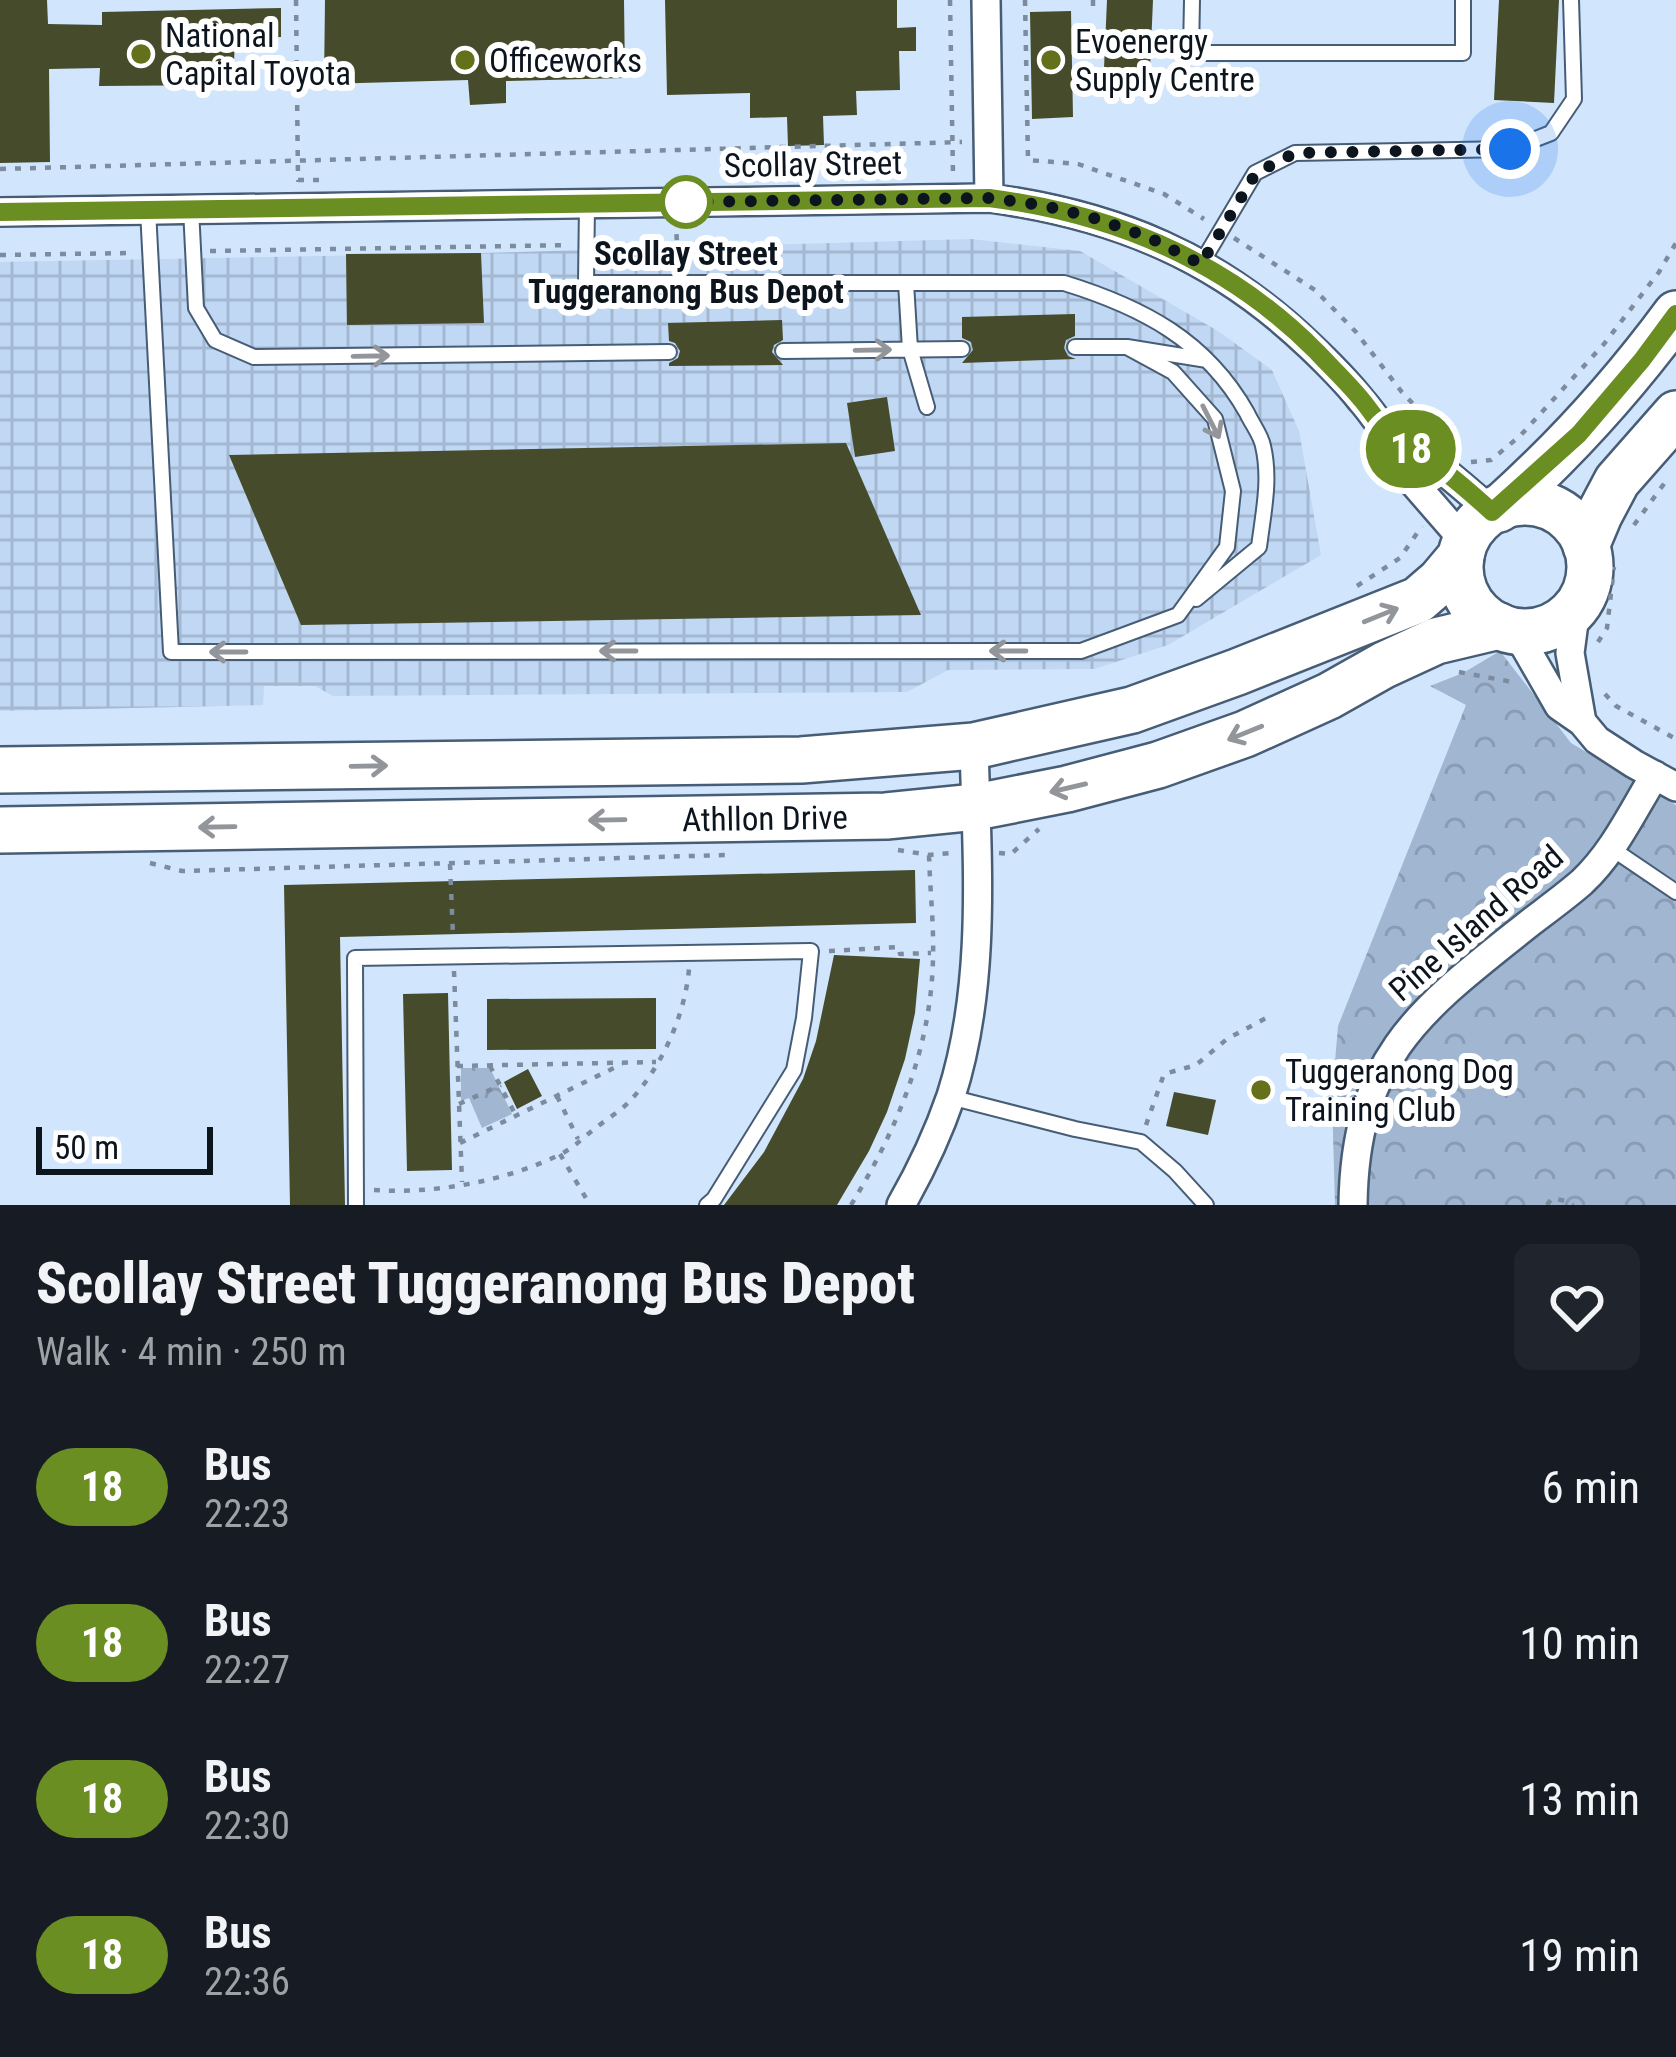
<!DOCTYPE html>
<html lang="en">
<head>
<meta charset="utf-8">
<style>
  :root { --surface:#171b24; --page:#20242c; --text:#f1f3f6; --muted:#9ea1a6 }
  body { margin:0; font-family:"Roboto Condensed",sans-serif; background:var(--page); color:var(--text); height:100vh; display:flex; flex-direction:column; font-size:45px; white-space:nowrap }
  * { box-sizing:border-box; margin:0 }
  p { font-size:39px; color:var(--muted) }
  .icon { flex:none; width:66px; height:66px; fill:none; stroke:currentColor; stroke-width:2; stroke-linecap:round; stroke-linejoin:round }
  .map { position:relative; height:1205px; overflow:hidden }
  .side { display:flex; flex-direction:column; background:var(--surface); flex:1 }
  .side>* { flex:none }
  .badge { padding:0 24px; border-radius:39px; font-size:42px; line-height:78px }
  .scale { position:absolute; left:36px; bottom:30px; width:177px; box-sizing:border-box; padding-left:12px; border:6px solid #0c141e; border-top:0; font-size:33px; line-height:42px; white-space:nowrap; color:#0c141e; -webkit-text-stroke:9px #fff; paint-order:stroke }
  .you { position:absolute; width:60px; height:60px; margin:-30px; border:9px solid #fff; border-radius:50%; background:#1a73e8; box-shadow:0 0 0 18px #1a73e833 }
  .map>.badge { position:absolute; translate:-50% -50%; box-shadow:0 0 0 6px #fff }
  .round { display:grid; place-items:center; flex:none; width:126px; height:126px; border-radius:18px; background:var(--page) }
  .overview { display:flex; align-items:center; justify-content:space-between; height:204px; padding:0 36px }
  h1 { font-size:57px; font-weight:800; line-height:90px }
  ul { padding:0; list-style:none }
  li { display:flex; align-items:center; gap:36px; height:156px; padding:0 36px }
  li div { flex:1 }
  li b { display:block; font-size:45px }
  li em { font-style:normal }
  li .badge { min-width:132px; font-weight:700; text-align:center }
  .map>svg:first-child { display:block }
  .industrial { fill:url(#industrial-grid) }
  .park { fill:url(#park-crowns) }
  .building { fill:#464c2b }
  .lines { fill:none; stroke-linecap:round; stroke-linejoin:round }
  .service-casing { stroke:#475d76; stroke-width:18 }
  .minor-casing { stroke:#475d76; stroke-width:32 }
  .primary-casing { stroke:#475d76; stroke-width:50 }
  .path { stroke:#7c8b9d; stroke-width:4.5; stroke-dasharray:6 9; stroke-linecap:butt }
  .service { stroke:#fff; stroke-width:14 }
  .minor { stroke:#fff; stroke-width:27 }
  .primary { stroke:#fff; stroke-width:45 }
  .oneway { stroke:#92959a }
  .line-casing { stroke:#fff; stroke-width:27 }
  .line { stroke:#6b8e23; stroke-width:18 }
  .walk { stroke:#0c141e; stroke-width:12; stroke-dasharray:0 21.6 }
  .poi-dot { fill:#65701a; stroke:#fff; stroke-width:4.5 }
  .stop-dot { fill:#fff; stroke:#6b8e23; stroke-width:6 }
  .labels { text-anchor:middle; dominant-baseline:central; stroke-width:12; stroke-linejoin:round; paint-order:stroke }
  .poi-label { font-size:33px; fill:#0c141e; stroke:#fff; text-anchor:start }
  .street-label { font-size:33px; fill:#0c141e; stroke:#fff }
  .stop-label { font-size:33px; font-weight:bold; fill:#0c141e; stroke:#fff }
</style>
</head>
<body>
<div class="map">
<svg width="1676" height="1205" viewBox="0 0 1676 1205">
  <defs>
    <pattern id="industrial-grid" width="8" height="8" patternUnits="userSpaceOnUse" patternTransform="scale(3)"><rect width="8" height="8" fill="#c0d8f4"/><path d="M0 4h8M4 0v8" fill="none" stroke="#a4b8d1"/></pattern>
    <pattern id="park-crowns" width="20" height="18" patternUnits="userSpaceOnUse" patternTransform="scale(3)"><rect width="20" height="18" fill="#a0b6d1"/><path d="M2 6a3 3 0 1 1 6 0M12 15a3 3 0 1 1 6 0" fill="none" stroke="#899cb3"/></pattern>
  </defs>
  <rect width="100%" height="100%" fill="#d1e5fd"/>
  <path class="industrial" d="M 971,239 L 1080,251 L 1218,331 L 1272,370 L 1299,431 L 1321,555 L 1168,645 L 1094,669 L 948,670 L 907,692 L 333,696 L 315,686 L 264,686 L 263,705 L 0,711 L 0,262 L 481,253 Z"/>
  <path class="park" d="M 1500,651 L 1571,743 L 1676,805 L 1676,1205 L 1335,1205 L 1332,1097 L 1338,1026 L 1466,705 L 1430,686 L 1463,673 Z
    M 461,1068 L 490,1068 L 512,1114 L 482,1128 L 469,1098 L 461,1101 Z"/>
  <path class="building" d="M 0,0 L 47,0 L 48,24 L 102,25 L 102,12 L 281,8 L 281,37 L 235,39 L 233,85 L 99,86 L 100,68 L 49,69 L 50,162 L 0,163 Z
    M 325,0 L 624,0 L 625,78 L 506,81 L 506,103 L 470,105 L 468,80 L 324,84 Z
    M 665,0 L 897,0 L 897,28 L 916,27 L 916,51 L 899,51 L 900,90 L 856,91 L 857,115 L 823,116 L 824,145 L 788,146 L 787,117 L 750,118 L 750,93 L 667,95 Z
    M 1107,0 L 1153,0 L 1149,93 L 1103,91 Z
    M 1499,0 L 1559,0 L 1554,103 L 1494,100 Z
    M 1071,11 L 1073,117 L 1032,119 L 1030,12 Z
    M 481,253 L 484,323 L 347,325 L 346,254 Z
    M 1075,314 L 1075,336 L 1066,340 L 1064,348 L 1068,356 L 1076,359 L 962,363 L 973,350 L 971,342 L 962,338 L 962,317 Z
    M 782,320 L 783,340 L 774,345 L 772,352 L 783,365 L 669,366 L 669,363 L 678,358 L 680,351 L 675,343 L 669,341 L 668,323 Z
    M 887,397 L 895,451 L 855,457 L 847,403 Z
    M 846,443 L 921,615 L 301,625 L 229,455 Z
    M 915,870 L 916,923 L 340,937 L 345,1205 L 290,1205 L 284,885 Z
    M 834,955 L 920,959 L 915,1013 L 905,1059 L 887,1112 L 869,1151 L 837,1205 L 724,1205 L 764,1152 L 803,1079 L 816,1041 Z
    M 448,993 L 452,1170 L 407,1171 L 403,994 Z
    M 656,998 L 656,1049 L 487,1050 L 487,999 Z
    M 528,1069 L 542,1096 L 517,1109 L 504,1082 Z
    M 1174,1092 L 1216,1100 L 1208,1135 L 1166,1126 Z"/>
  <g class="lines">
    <defs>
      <path id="service" d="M 1192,0 L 1191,53 L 1463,53 L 1463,0
        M 587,204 L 586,283 L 1064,283 C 1142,307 1206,340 1247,413 C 1252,424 1261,435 1263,446 C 1271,480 1263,514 1259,547 L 1196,599
        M 191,209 L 196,308 L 215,340 L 254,357 L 669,352
        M 148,210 L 171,652 L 1081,651 L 1178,615 L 1227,547 L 1233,491 L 1215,419 L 1173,372 L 1127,347
        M 1201,264 L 1255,173 L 1295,153 L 1510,149 L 1551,133 L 1574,99 L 1571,0
        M 906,283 L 910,349 L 927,407
        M 1075,347 L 1127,347 L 1207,360
        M 783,351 L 962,349
        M 1611,848 L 1676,892
        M 950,1097 L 1075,1129 L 1141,1142 L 1175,1171 L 1206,1205
        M 356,1205 L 355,958 L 811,951 L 804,1018 L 794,1070 L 714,1199 L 707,1205"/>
      <path id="minor" d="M 986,0 L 989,198
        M 0,212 L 989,198 C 1116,215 1217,257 1310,346 C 1328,363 1346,381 1361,400 C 1373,413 1383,431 1396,443 C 1403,448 1413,448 1421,454 C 1446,471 1469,492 1492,512
        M 1399,446 L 1399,466 L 1465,542
        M 1576,607 L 1570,653 L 1582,722
        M 1511,630 L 1525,647 L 1559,706 L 1582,722 L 1597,740 L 1634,764 L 1676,787
        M 901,1205 C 921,1170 938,1134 951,1096 C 987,984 977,862 974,746
        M 1353,1205 C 1355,1054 1423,1008 1531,922 C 1548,909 1566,896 1582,882 C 1614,852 1632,812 1655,775"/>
      <g id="primary">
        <circle cx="1525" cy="567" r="65"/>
        <path d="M 1499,509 C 1566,449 1623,386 1676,314"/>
        <path d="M 1586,546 L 1599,515 L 1617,481 L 1676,414"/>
        <path d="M 0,770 L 801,760 L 974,746 L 1132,710 L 1237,672 L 1418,600 L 1440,581 L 1461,556"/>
        <path id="s1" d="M 0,830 L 886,816 L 976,807 L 1067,789 L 1158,765 L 1245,734 L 1329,696 L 1384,665 L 1436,641 L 1499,626"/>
      </g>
    </defs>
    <use href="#service" class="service-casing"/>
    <use href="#minor" class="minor-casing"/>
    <use href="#primary" class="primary-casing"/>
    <path class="path" d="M 296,0 L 298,180 L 328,180
      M 950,0 L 953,174
      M 1025,0 L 1028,160 L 1078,164 L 1164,194 L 1204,219
      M 1093,0 L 1093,14
      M 0,169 L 962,142
      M 1234,238 L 1315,290 L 1356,332 L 1401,391 L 1446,439
      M 606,245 L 677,244 L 676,225
      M 210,251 L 570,245
      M 0,255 L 132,253
      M 1471,462 L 1491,460 L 1520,436 L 1604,344 L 1659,272 L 1676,243
      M 1634,525 L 1666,481
      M 1357,586 L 1400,558 L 1422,526
      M 1598,642 L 1607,628 L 1614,567
      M 1459,672 L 1518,683
      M 1605,694 L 1616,706 L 1676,739
      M 898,850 L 929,855 L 952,853
      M 999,853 L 1011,854 L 1039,829
      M 150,863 L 182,871 L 725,855
      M 450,864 L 453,936
      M 829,951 L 899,947 L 900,954 L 931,953
      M 454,971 L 462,1182
      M 457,1066 L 656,1062
      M 490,1066 L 515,1114
      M 557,1096 L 578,1139
      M 459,1104 L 501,1085
      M 1146,1125 L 1164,1074 L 1196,1065 L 1227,1039 L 1268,1017
      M 460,1143 L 622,1064
      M 560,1154 L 590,1205
      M 374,1190 C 436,1194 508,1181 563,1153 C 574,1147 583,1138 593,1130 C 604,1121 619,1112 629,1102 C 662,1067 685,1015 689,969
      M 851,1205 C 897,1130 931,1048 933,959 C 934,925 930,890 929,855
      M 1547,1205 L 1552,1198 L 1570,1202 L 1573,1205"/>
    <use href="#service" class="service"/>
    <use href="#minor" class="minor"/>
    <use href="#primary" class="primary"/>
  </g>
  <defs><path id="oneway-shaft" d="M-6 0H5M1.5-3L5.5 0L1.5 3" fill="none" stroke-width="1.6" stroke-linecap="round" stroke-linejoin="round" transform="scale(3)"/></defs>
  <g class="oneway">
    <use href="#oneway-shaft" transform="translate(873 350) rotate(-1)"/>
    <use href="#oneway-shaft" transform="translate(371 356) rotate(-1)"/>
    <use href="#oneway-shaft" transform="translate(1211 422) rotate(63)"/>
    <use href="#oneway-shaft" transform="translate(1381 615) rotate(-22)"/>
    <use href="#oneway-shaft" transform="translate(618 651) rotate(180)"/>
    <use href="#oneway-shaft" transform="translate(1008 651) rotate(180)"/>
    <use href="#oneway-shaft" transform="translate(228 652) rotate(180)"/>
    <use href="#oneway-shaft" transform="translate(1245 733) rotate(158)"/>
    <use href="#oneway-shaft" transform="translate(369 766) rotate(-1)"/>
    <use href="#oneway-shaft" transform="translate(1068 788) rotate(167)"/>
    <use href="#oneway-shaft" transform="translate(607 820) rotate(179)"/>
    <use href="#oneway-shaft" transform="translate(217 827) rotate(179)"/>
  </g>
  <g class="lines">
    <defs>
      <path id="line" d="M 0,212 L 989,198 C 1114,214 1227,261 1317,352 C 1332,368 1348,383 1361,399 C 1373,413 1383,431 1396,443 C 1403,448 1413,448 1421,454 C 1446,471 1470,492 1492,512 L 1579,434 L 1642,360 L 1676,314"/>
    </defs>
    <use href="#line" class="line-casing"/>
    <use href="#line" class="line"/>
    <path class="walk" d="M 686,202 L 989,198 L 1041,205 L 1091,217 L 1148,237 L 1201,264 L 1256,173 L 1295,153 L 1510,149"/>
  </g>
  <g class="poi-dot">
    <circle cx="141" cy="54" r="12"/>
    <circle cx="465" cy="60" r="12"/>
    <circle cx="1051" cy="60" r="12"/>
    <circle cx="1261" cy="1090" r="12"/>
  </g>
  <circle class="stop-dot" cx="686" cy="202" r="24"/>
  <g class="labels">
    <g class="poi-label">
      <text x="165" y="35">National<tspan x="165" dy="38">Capital Toyota</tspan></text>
      <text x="1075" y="41">Evoenergy<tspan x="1075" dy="38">Supply Centre</tspan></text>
      <text x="489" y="60">Officeworks</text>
      <text x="1285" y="1071">Tuggeranong Dog<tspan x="1285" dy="38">Training Club</tspan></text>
    </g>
    <g class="street-label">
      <text transform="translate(813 164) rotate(-1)">Scollay Street</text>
      <text stroke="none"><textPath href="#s1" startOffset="765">Athllon Drive</textPath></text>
      <text transform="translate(1476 923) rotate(-41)">Pine Island Road</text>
    </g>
    <g class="stop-label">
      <text x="686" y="253">Scollay Street<tspan x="686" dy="38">Tuggeranong Bus Depot</tspan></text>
    </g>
  </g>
</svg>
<div class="scale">50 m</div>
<div class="you" style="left:1510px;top:149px"></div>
<b class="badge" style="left:1411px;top:449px;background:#6b8e23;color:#fff">18</b>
</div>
<section class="side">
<div class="overview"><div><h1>Scollay Street Tuggeranong Bus Depot</h1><p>Walk · 4 min · 250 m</p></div><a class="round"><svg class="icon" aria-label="heart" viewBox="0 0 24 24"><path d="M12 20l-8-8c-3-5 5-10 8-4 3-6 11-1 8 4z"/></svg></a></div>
<ul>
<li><span class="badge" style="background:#6b8e23;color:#fff">18</span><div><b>Bus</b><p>22:23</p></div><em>6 min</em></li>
<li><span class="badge" style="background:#6b8e23;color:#fff">18</span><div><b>Bus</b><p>22:27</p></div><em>10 min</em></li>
<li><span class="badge" style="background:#6b8e23;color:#fff">18</span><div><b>Bus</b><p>22:30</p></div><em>13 min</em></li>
<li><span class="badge" style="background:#6b8e23;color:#fff">18</span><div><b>Bus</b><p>22:36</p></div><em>19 min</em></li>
</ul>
</section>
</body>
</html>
